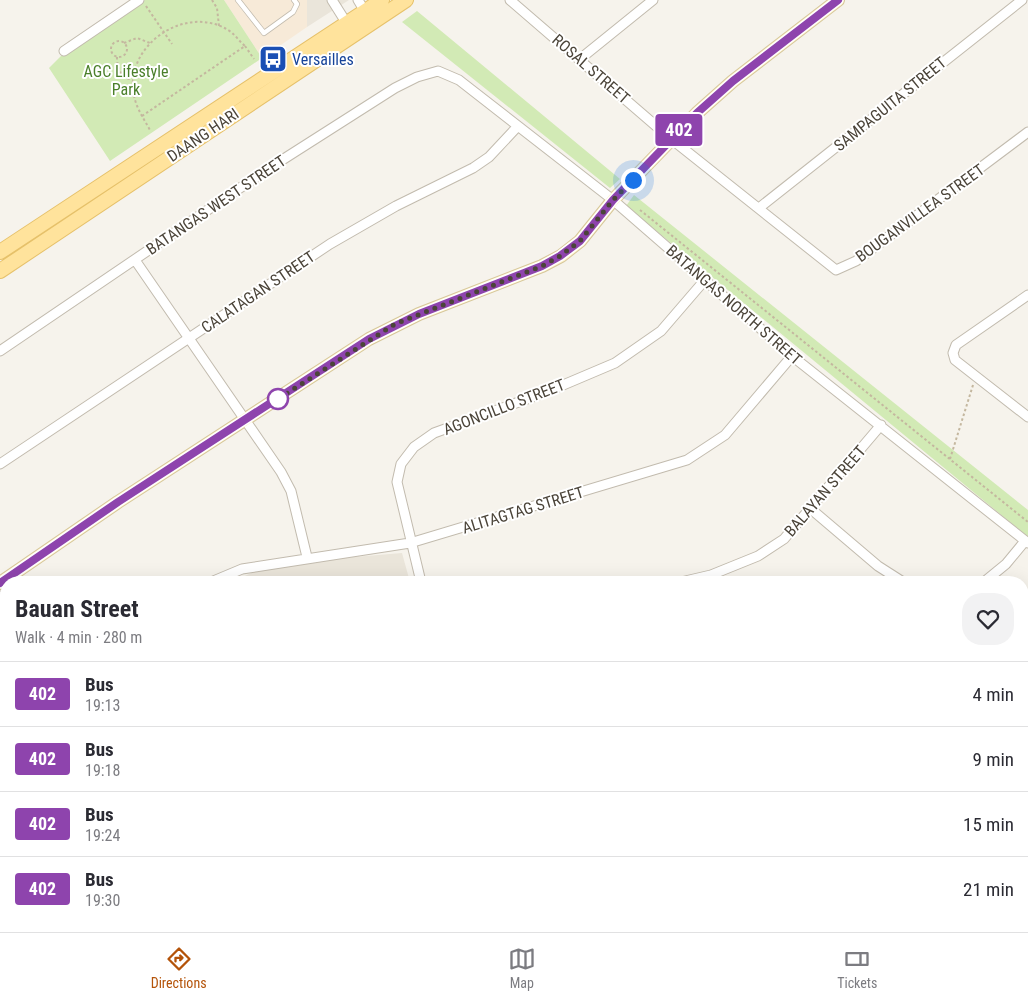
<!DOCTYPE html>
<html lang="en">
<head>
<meta charset="utf-8">
<style>
  :root { --surface:#fff; --page:#f2f2f3; --text:#2b2b33; --muted:#7c7c81; --line:#e1e1e2; --accent:#b45309 }
  body { margin:0; font-family:"Roboto Condensed",sans-serif; background:var(--page); color:var(--text); height:100vh; display:flex; flex-direction:column; font-size:19px; white-space:nowrap }
  * { box-sizing:border-box; margin:0 }
  p { font-size:16px; color:var(--muted) }
  .icon { flex:none; width:28px; height:28px; fill:none; stroke:currentColor; stroke-width:2; stroke-linecap:round; stroke-linejoin:round }
  .map { position:relative; flex:1; overflow:hidden }
  .sheet { position:absolute; left:0px; top:576px; width:1029px; height:356px; display:flex; flex-direction:column; background:var(--surface); border-radius:20px 20px 0 0; box-shadow:0 5px 20px #0002 }
  .sheet>* { flex:none }
  .badge { padding:0 10px; border-radius:4px; font-size:18px; line-height:32px }
  .you { position:absolute; width:25px; height:25px; margin:-12px; border:4px solid #fff; border-radius:50%; background:#1a73e8; box-shadow:0 0 0 8px #1a73e833 }
  .map>.badge { position:absolute; translate:-50% -50%; box-shadow:0 0 0 2px #fff }
  .round { display:grid; place-items:center; flex:none; width:52px; height:52px; border-radius:20px; background:var(--page) }
  .headline { display:flex; align-items:center; justify-content:space-between; height:85px; padding:0 15px }
  h1 { font-size:24px; font-weight:700; line-height:38px }
  ul { padding:0; list-style:none }
  li { display:flex; align-items:center; gap:15px; height:65px; padding:0 15px; border-top:1px solid var(--line) }
  li div { flex:1 }
  li b { display:block; font-size:19px }
  li em { font-style:normal }
  li .badge { min-width:55px; font-weight:700; text-align:center }
  .tab-bar { display:flex; justify-content:space-around; align-items:center; height:70px; border-top:1px solid var(--line); background:var(--surface); font-size:14px; color:var(--muted) }
  .tab-bar a { display:grid; justify-items:center; gap:2px }
  .tab-bar .active { color:var(--accent) }
  .map>svg:first-child { display:block }
  .residential { fill:#eae5da }
  .commercial { fill:#f7ead8 }
  .green { fill:#d2eab5 }
  .lines { fill:none; stroke-linecap:round; stroke-linejoin:round }
  .lane-casing { stroke:#c2bbae; stroke-width:6 }
  .street-casing { stroke:#c2bbae; stroke-width:11 }
  .secondary-casing { stroke:#d6c79b; stroke-width:14 }
  .primary-casing { stroke:#e6c16a; stroke-width:16 }
  .path { stroke:#c4b79f; stroke-width:2; stroke-dasharray:2.5 2.5; stroke-linecap:butt }
  .lane { stroke:#fff; stroke-width:4.5 }
  .street { stroke:#fff; stroke-width:9 }
  .secondary { stroke:#fff3cd; stroke-width:12 }
  .primary { stroke:#ffe39c; stroke-width:14 }
  .line-casing { stroke:#fff; stroke-width:11 }
  .line { stroke:#8e44ad; stroke-width:8 }
  .walk { stroke:#4b4439; stroke-width:5; stroke-dasharray:0 9 }
  .stop-dot { fill:#fff; stroke:#8e44ad; stroke-width:2.5 }
  .labels { text-anchor:middle; dominant-baseline:central; stroke-width:4; stroke-linejoin:round; paint-order:stroke }
  .transit-label { font-size:16px; fill:#164399; stroke:#fff; text-anchor:start }
  .street-label { font-size:16px; fill:#4b4439; stroke:#fff }
  .park-label { font-size:16px; fill:#4a7f2a; stroke:#fff }
</style>
</head>
<body>
<div class="map">
<svg width="1028" height="932" viewBox="0 0 1028 932">
  <rect width="100%" height="100%" fill="#f6f3ec"/>
  <path class="residential" d="M 307,0 L 349,0 L 307,27 Z
    M 402,553 L 410,582 L 232,582 L 270,564 Z"/>
  <path class="commercial" d="M 224,0 L 307,0 L 307,27 L 262,58 Z"/>
  <path class="green" d="M 145,0 L 224,0 L 262,58 L 110,161 L 49,68 L 72,45 Z
    M 417,11 L 620,179 L 610,188 L 402,22 Z
    M 634,195 L 1028,510 L 1028,537 L 626,206 Z"/>
  <g class="lines">
    <defs>
      <path id="lane" d="M 238,0 L 264,33 L 293,12 L 297,4 L 294,0"/>
      <path id="street" d="M 332,0 L 349,27
        M 358,0 L 367,15
        M 510,0 L 670,138 L 836,270 L 856,261 L 1028,132
        M 64,51 L 139,0
        M 580,59 L 653,0
        M 759,208 L 1022,0
        M 135,260 L 281,472 L 291,491 L 307,557
        M 1028,295 L 956,345 L 953,353 L 955,360 L 1028,417
        M 0,351 L 268,169 L 395,88 L 417,77 L 438,71 L 459,80 L 613,200 L 792,356 L 1028,543
        M 0,464 L 330,244 L 396,206 L 473,168 L 489,157 L 518,126
        M 811,509 L 878,566 L 903,582
        M 211,582 L 242,569 L 410,543 L 687,460 L 725,435 L 792,356
        M 421,582 L 397,482 L 401,464 L 414,447 L 434,433 L 549,391 L 615,363 L 661,331 L 704,281
        M 681,582 L 711,575 L 758,556 L 784,539 L 881,425
        M 984,582 L 1006,564 L 1025,541
        M 0,596 L 6,606
        M 1022,697 L 1028,695
        M 0,801 L 6,806
        M 1022,812 L 1028,805
        M 153,926 L 160,932
        M 502,926 L 503,932
        M 616,926 L 617,932
        M 726,926 L 726,932
        M 384,932 L 386,926
        M 927,932 L 931,926"/>
      <path id="secondary" d="M 0,583 L 118,502 L 369,339 L 419,314 L 542,266 L 561,256 L 580,241 L 613,200 L 697,113 L 733,81 L 838,0"/>
      <path id="primary" d="M 0,252 L 382,0
        M 0,271 L 406,0"/>
    </defs>
    <use href="#lane" class="lane-casing"/>
    <use href="#street" class="street-casing"/>
    <use href="#secondary" class="secondary-casing"/>
    <use href="#primary" class="primary-casing"/>
    <path class="path" d="M 212,0 L 217,8 L 219,26
      M 146,6 L 172,44
      M111 49a8 8 0 1 1 16 0a8 8 0 1 1-16 0Z
      M 124,43 L 137,38 L 150,43
      M 245,46 L 254,59
      M 117,57 C 117,68 121,78 133,80
      M 142,116 L 245,46 C 240,42 236,36 231,32 C 186,0 117,49 136,103 C 139,112 145,121 150,130
      M 640,210 L 1028,522
      M 950,459 L 973,385"/>
    <use href="#lane" class="lane"/>
    <use href="#street" class="street"/>
    <use href="#secondary" class="secondary"/>
    <use href="#primary" class="primary"/>
  </g>
  <g class="lines">
    <defs>
      <path id="line" d="M 0,583 L 118,502 L 369,339 L 419,314 L 542,266 L 560,256 L 580,241 L 613,200 L 697,113 L 733,81 L 838,0"/>
    </defs>
    <use href="#line" class="line-casing"/>
    <use href="#line" class="line"/>
    <path class="walk" d="M 278,399 L 275,401 L 395,324 L 542,266 L 560,256 L 580,241 L 613,200 L 633,180"/>
  </g>
  <defs>
    <symbol id="bus-square" viewBox="-11 -11 22 22"><rect x="-9" y="-9" width="18" height="18" rx="4" fill="#1a4fb4" stroke="#fff"/><path d="M-5-6H5V4H4V6H2V4H-2V6H-4V4H-5ZM-3.5-4V0h7V-4ZM-3.5 1.2v1.5H-2V1.2ZM2 1.2v1.5H3.5V1.2Z" fill="#fff"/></symbol>
  </defs>
  <g fill-rule="evenodd">
    <use href="#bus-square" x="257" y="43" width="32" height="32"/>
  </g>
  <circle class="stop-dot" cx="278" cy="399" r="10"/>
  <g class="labels">
    <g class="transit-label">
      <text x="292" y="59">Versailles</text>
    </g>
    <g class="street-label">
      <text transform="translate(591 69) rotate(41)">ROSAL STREET</text>
      <text transform="translate(890 104) rotate(-39)">SAMPAGUITA STREET</text>
      <text transform="translate(203 135) rotate(-34)">DAANG HARI</text>
      <text transform="translate(216 205) rotate(-34)">BATANGAS WEST STREET</text>
      <text transform="translate(920 213) rotate(-36)">BOUGANVILLEA STREET</text>
      <text transform="translate(258 292) rotate(-34)">CALATAGAN STREET</text>
      <text transform="translate(734 305) rotate(41)">BATANGAS NORTH STREET</text>
      <text transform="translate(504 407) rotate(-21)">AGONCILLO STREET</text>
      <text transform="translate(825 491) rotate(-49)">BALAYAN STREET</text>
      <text transform="translate(523 510) rotate(-17)">ALITAGTAG STREET</text>
    </g>
    <g class="park-label">
      <text x="126" y="71">AGC Lifestyle<tspan x="126" dy="18">Park</tspan></text>
    </g>
  </g>
</svg>
<div class="you" style="left:633px;top:180px"></div>
<b class="badge" style="left:679px;top:130px;background:#8e44ad;color:#fff">402</b>
<section class="sheet">
<div class="headline"><div><h1>Bauan Street</h1><p>Walk · 4 min · 280 m</p></div><a class="round"><svg class="icon" aria-label="heart" viewBox="0 0 24 24"><path d="M12 20l-8-8c-3-5 5-10 8-4 3-6 11-1 8 4z"/></svg></a></div>
<ul>
<li><span class="badge" style="background:#8e44ad;color:#fff">402</span><div><b>Bus</b><p>19:13</p></div><em>4 min</em></li>
<li><span class="badge" style="background:#8e44ad;color:#fff">402</span><div><b>Bus</b><p>19:18</p></div><em>9 min</em></li>
<li><span class="badge" style="background:#8e44ad;color:#fff">402</span><div><b>Bus</b><p>19:24</p></div><em>15 min</em></li>
<li><span class="badge" style="background:#8e44ad;color:#fff">402</span><div><b>Bus</b><p>19:30</p></div><em>21 min</em></li>
</ul>
</section>
</div>
<nav class="tab-bar">
<a class="active"><svg class="icon" aria-label="directions" viewBox="0 0 24 24"><path d="M12 3l9 9-9 9-9-9zM9 14v-3h6M13 9l2 2-2 2"/></svg>Directions</a>
<a><svg class="icon" aria-label="map" viewBox="0 0 24 24"><path d="M3 6l6-2 6 2 6-2v14l-6 2-6-2-6 2zM9 4v14M15 6v14"/></svg>Map</a>
<a><svg class="icon" aria-label="tickets" viewBox="0 0 24 24"><path d="M3 7h18v10H3zM15 7v10"/></svg>Tickets</a>
</nav>
</body>
</html>
